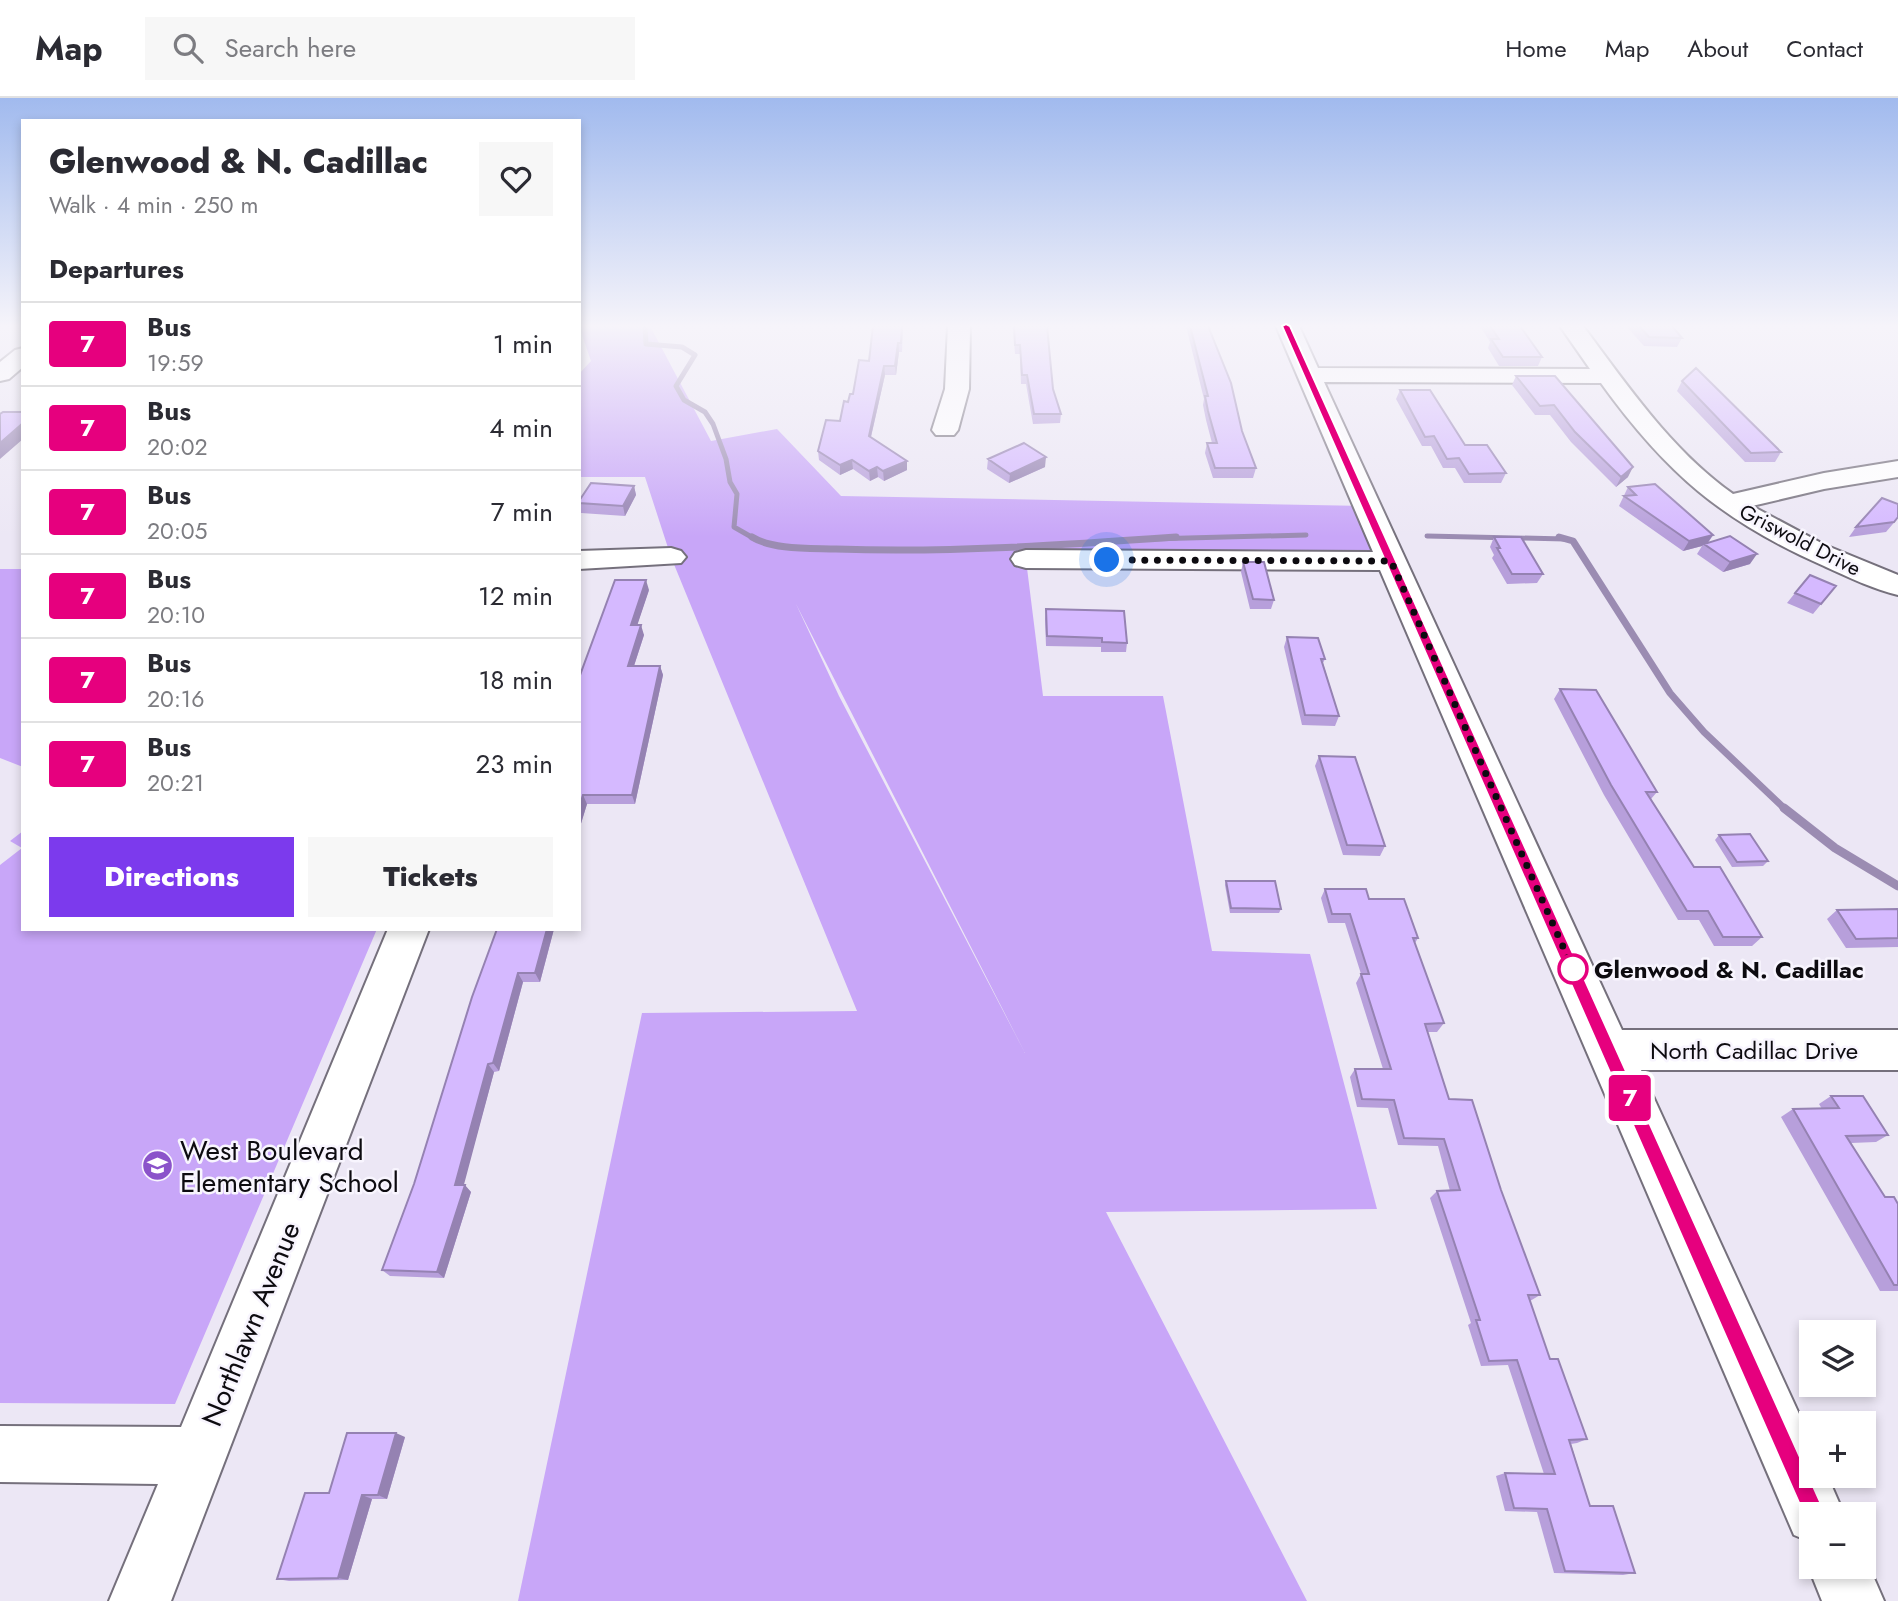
<!DOCTYPE html>
<html lang="en">
<head>
<meta charset="utf-8">
<style>
  :root { --surface:#fff; --page:#f7f7f7; --text:#2b2b33; --muted:#7c7c81; --line:#e1e1e2; --accent:#7c3aed }
  body { margin:0; font-family:Jost,sans-serif; background:var(--page); color:var(--text); height:100vh; display:flex; flex-direction:column; font-size:26px; white-space:nowrap }
  * { box-sizing:border-box; margin:0 }
  p { font-size:23px; color:var(--muted) }
  .icon { flex:none; width:38px; height:38px; fill:none; stroke:currentColor; stroke-width:2; stroke-linecap:round; stroke-linejoin:round }
  .map { position:relative; flex:1; overflow:hidden }
  .drawer { position:absolute; left:21px; top:21px; width:560px; height:812px; display:flex; flex-direction:column; background:var(--surface); border-radius:0px; box-shadow:0 4px 10px #0003 }
  .drawer>* { flex:none }
  .badge { padding:0 14px; border-radius:5px; font-size:24px; line-height:46px }
  .controls { position:absolute; left:1799px; top:1222px; display:grid; gap:14px }
  .controls a { display:grid; place-items:center; width:77px; height:77px; border-radius:0px; background:var(--surface); box-shadow:0 4px 10px #0003; font-size:35px }
  .you { position:absolute; width:35px; height:35px; margin:-18px; border:5px solid #fff; border-radius:50%; background:#1a73e8; box-shadow:0 0 0 10px #1a73e833 }
  .map>.badge { position:absolute; translate:-50% -50%; box-shadow:0 0 0 4px #fff }
  h2 { padding:0 28px; font-size:26px; line-height:63px }
  .round { display:grid; place-items:center; flex:none; width:74px; height:74px; border-radius:0px; background:var(--page) }
  .headline { display:flex; align-items:center; justify-content:space-between; height:119px; padding:0 28px }
  h1 { font-size:33px; font-weight:800; line-height:52px }
  .button { display:flex; gap:14px; margin-top:auto; padding:14px 28px }
  .button a { flex:1; height:80px; border-radius:0px; background:var(--accent); color:#fff; font-size:28px; font-weight:800; line-height:80px; text-align:center }
  .button a+a { background:var(--page); color:var(--text) }
  ul { padding:0; list-style:none }
  li { display:flex; align-items:center; gap:21px; height:84px; padding:0 28px; border-top:2px solid var(--line) }
  li div { flex:1 }
  li b { display:block; font-size:26px }
  li em { font-style:normal }
  li .badge { min-width:77px; font-weight:700; text-align:center }
  header { display:flex; align-items:center; gap:42px; box-sizing:border-box; height:98px; padding:0 35px; background:var(--surface); border-bottom:2px solid var(--line) }
  header strong { font-size:33px }
  nav { display:flex; gap:38px; margin-inline-start:auto; font-size:24px }
  .search { width:490px; height:63px; background:var(--page); display:flex; align-items:center; gap:18px; box-sizing:border-box; padding:0 24px; border-radius:0px; color:var(--muted); font-size:26px }
  .map>svg:first-child { display:block }
  .green { fill:#c8a6f8; fill-rule:evenodd }
  .lines { fill:none; stroke-linecap:round; stroke-linejoin:round }
  .stream-far2 { stroke:#9b8cb2; stroke-width:5 }
  .stream-far1 { stroke:#9b8cb2; stroke-width:7 }
  .stream { stroke:#9b8cb2; stroke-width:9 }
  .minor-casing { stroke:#75707c; stroke-width:4 }
  .minor { fill:#fff; fill-rule:evenodd }
  .wall { fill:#b79fdb }
  .shaded-wall { fill:#9582b2 }
  .building { fill:#d5b9ff; stroke:#9582b2; stroke-width:2 }
  .line { fill:#e6007e; stroke:#fff; stroke-width:2 }
  .walk { stroke:#0d0b10; stroke-width:7; stroke-dasharray:0 12.6 }
  .stop-dot { fill:#fff; stroke:#e6007e; stroke-width:3.5 }
  .labels { text-anchor:middle; dominant-baseline:central; stroke-width:5; stroke-linejoin:round; paint-order:stroke }
  .far-street-label { font-size:21px; fill:#0d0b10; stroke:#f8f5fe }
  .stop-label { font-size:24px; font-weight:bold; fill:#0d0b10; stroke:#f8f5fe; text-anchor:start }
  .street-label { font-size:24px; fill:#0d0b10; stroke:#f8f5fe }
  .near-poi-label { font-size:28px; fill:#0d0b10; stroke:#f8f5fe; text-anchor:start }
  .near-street-label { font-size:28px; fill:#0d0b10; stroke:#f8f5fe }
</style>
</head>
<body>
<header>
<strong>Map</strong>
<div class="search"><svg class="icon" aria-label="search" viewBox="0 0 24 24"><circle cx="10" cy="10" r="6"/><path d="M15 15l6 6"/></svg>Search here</div>
<nav><a>Home</a><a>Map</a><a>About</a><a>Contact</a></nav>
</header>
<div class="map">
<svg width="1898" height="1503" viewBox="0 0 1898 1503">
  <rect width="100%" height="100%" fill="#ece7f5"/>
  <path class="green" d="M 579,228 L 650,228 L 711,343 L 777,331 L 841,398 L 1366,408 L 1391,463 L 1026,462 L 1043,598 L 1163,598 L 1212,853 L 1310,856 L 1377,1111 L 1106,1114 L 1307,1503 L 518,1503 L 642,915 L 857,913 L 671,459 L 645,379 L 579,379 L 579,276 L 591,263 ZM 796,506 L 1025,955 L 839,598 Z
    M 0,471 L 23,471 L 23,669 L 0,660 Z
    M 23,733 L 23,831 L 377,831 L 175,1306 L 0,1305 L 0,767 L 22,750 L 10,743 Z"/>
  <g class="lines">
    <path class="stream-far2" d="M 645,228 L 646,246 L 682,249 L 695,257 L 676,288 L 684,302 L 705,314 L 713,326 L 726,361 L 730,384 L 737,396 L 734,429 L 755,441
      M 1427,438 L 1565,441
      M 1150,441 L 1306,437"/>
    <path class="stream-far1" d="M 752,439 C 773,452 811,450 836,451 C 949,455 1063,447 1176,439
      M 1559,439 L 1573,443 L 1670,595 L 1704,634 L 1786,712"/>
    <path class="stream" d="M 1784,710 L 1835,750 L 1898,788"/>
    <defs>
      <path id="minor" d="M 948,228 L 970,228 L 969,291 L 958,332 L 954,337 L 936,337 L 932,332 L 945,291 Z
        M 1276,228 L 1299,228 L 1318,270 L 1590,271 L 1560,228 L 1583,228 C 1628,288 1671,352 1733,396 L 1824,375 L 1898,363 L 1898,379 L 1824,391 L 1752,408 L 1825,447 L 1898,477 L 1898,497 C 1873,491 1848,479 1824,468 C 1722,423 1666,375 1601,285 L 1324,284 L 1622,932 L 1898,932 L 1898,972 L 1641,972 L 1811,1342 L 1811,1377 L 1827,1377 L 1844,1416 L 1811,1416 L 1811,1444 L 1794,1437 L 1380,472 L 1026,470 L 1015,467 L 1011,461 L 1015,455 L 1026,452 L 1373,454 Z
        M 23,250 L 23,269 L 9,281 L 0,283 L 0,264 L 15,252 Z
        M 671,450 L 681,453 L 686,459 L 681,465 L 579,471 L 579,453 Z
        M 388,831 L 429,831 L 171,1503 L 109,1503 L 158,1386 L 0,1384 L 0,1328 L 181,1329 Z
        M 1864,1457 L 1884,1503 L 1822,1503 L 1808,1468 L 1811,1460 L 1811,1468 L 1864,1468 Z"/>
    </defs>
    <use href="#minor" class="minor-casing"/>
    <use href="#minor" class="minor"/>
  </g>
  <path class="wall" d="M 873,228 L 903,228 L 902,254 L 899,254 L 896,277 L 885,277 L 871,339 L 907,363 L 907,372 L 884,383 L 878,379 L 870,383 L 853,371 L 840,377 L 819,362 L 818,353 L 840,323 L 848,304 L 853,296 L 869,263 Z
    M 1013,228 L 1047,228 L 1053,291 L 1061,316 L 1060,325 L 1033,326 L 1026,286 L 1021,286 L 1020,256 L 1015,256 Z
    M 1186,228 L 1208,228 L 1242,333 L 1256,370 L 1253,380 L 1213,380 L 1205,355 L 1207,345 L 1212,345 L 1206,322 L 1203,307 L 1204,301 Z
    M 1480,228 L 1520,228 L 1542,259 L 1538,268 L 1499,268 L 1488,250 L 1490,244 Z
    M 1626,228 L 1672,228 L 1682,240 L 1677,249 L 1644,248 Z
    M 1516,278 L 1555,278 L 1628,379 L 1616,389 L 1571,344 L 1550,317 L 1535,317 L 1512,287 Z
    M 1682,283 L 1781,354 L 1775,364 L 1745,364 L 1677,293 Z
    M 1400,292 L 1465,347 L 1506,375 L 1501,385 L 1464,385 L 1455,370 L 1443,370 L 1431,348 L 1422,348 L 1396,301 Z
    M 988,361 L 1045,369 L 1009,385 L 987,371 Z
    M 634,388 L 636,397 L 625,418 L 581,415 L 579,410 L 579,403 Z
    M 1628,389 L 1713,437 L 1708,445 L 1750,466 L 1723,474 L 1697,456 L 1702,448 L 1683,453 L 1619,408 Z
    M 1898,420 L 1886,434 L 1849,439 L 1856,429 Z
    M 1494,439 L 1543,476 L 1537,485 L 1507,486 L 1492,460 L 1494,457 L 1490,449 Z
    M 1243,464 L 1274,502 L 1271,511 L 1250,511 L 1241,474 Z
    M 1836,488 L 1813,516 L 1787,505 L 1795,495 Z
    M 649,492 L 637,527 L 644,537 L 634,568 L 660,568 L 663,577 L 635,706 L 587,706 L 579,732 L 579,580 Z
    M 1046,511 L 1127,545 L 1126,554 L 1101,554 L 1101,549 L 1046,548 L 1045,521 Z
    M 1287,539 L 1325,561 L 1323,565 L 1339,618 L 1335,628 L 1302,627 L 1284,549 Z
    M 1560,591 L 1657,694 L 1651,701 L 1694,769 L 1762,839 L 1752,848 L 1714,848 L 1699,822 L 1678,822 L 1604,697 L 1554,601 Z
    M 1319,658 L 1385,748 L 1380,758 L 1343,757 L 1315,668 Z
    M 1719,737 L 1768,763 L 1763,768 L 1732,769 L 1715,742 Z
    M 1226,783 L 1281,811 L 1279,815 L 1230,815 L 1225,787 Z
    M 1325,791 L 1369,801 L 1418,840 L 1415,845 L 1444,925 L 1437,934 L 1427,934 L 1449,1001 L 1501,1092 L 1540,1197 L 1530,1203 L 1550,1261 L 1587,1341 L 1577,1345 L 1571,1346 L 1590,1408 L 1635,1475 L 1623,1477 L 1554,1475 L 1537,1414 L 1505,1413 L 1496,1378 L 1505,1375 L 1544,1376 L 1508,1267 L 1481,1268 L 1468,1227 L 1471,1225 L 1430,1100 L 1437,1093 L 1450,1093 L 1438,1048 L 1398,1047 L 1388,1010 L 1357,1009 L 1350,979 L 1355,971 L 1383,971 L 1356,885 L 1361,876 L 1345,825 L 1328,825 L 1321,800 Z
    M 1898,811 L 1898,849 L 1846,850 L 1827,821 L 1837,812 Z
    M 497,831 L 554,831 L 540,884 L 523,884 L 499,973 L 494,974 L 463,1087 L 471,1094 L 444,1180 L 390,1178 L 382,1172 L 414,1086 Z
    M 1831,998 L 1888,1037 L 1876,1044 L 1851,1045 L 1885,1099 L 1898,1106 L 1898,1193 L 1880,1193 L 1781,1019 L 1793,1011 L 1822,1011 L 1819,1006 Z
    M 405,1339 L 387,1401 L 372,1401 L 348,1482 L 289,1483 L 277,1481 L 329,1395 Z"/>
  <path class="shaded-wall" d="M 898,245 L 899,254 L 896,277 L 895,268 Z
    M 884,268 L 885,277 L 869,347 L 869,338 Z
    M 23,325 L 23,341 L 0,361 L 0,345 Z
    M 1046,359 L 1045,369 L 1009,385 L 1010,376 Z
    M 852,362 L 853,371 L 840,377 L 840,367 Z
    M 907,363 L 907,372 L 884,383 L 883,373 Z
    M 877,369 L 878,379 L 870,383 L 869,373 Z
    M 1633,369 L 1628,379 L 1616,389 L 1621,379 Z
    M 634,388 L 636,397 L 625,418 L 623,408 Z
    M 1713,437 L 1706,447 L 1704,446 L 1702,448 L 1683,453 L 1689,443 Z
    M 1757,456 L 1750,466 L 1723,474 L 1730,464 Z
    M 646,482 L 649,492 L 634,537 L 631,527 Z
    M 641,527 L 644,537 L 631,577 L 628,568 Z
    M 660,568 L 663,577 L 635,706 L 632,697 Z
    M 583,697 L 587,706 L 579,732 L 579,710 Z
    M 547,831 L 554,831 L 540,884 L 535,875 Z
    M 518,875 L 523,884 L 499,973 L 493,965 Z
    M 488,966 L 494,974 L 462,1094 L 455,1087 Z
    M 465,1087 L 471,1094 L 444,1180 L 437,1174 Z
    M 396,1335 L 405,1339 L 387,1401 L 378,1397 Z
    M 362,1397 L 372,1401 L 348,1482 L 338,1480 Z"/>
  <path class="building" d="M 873,228 L 902,228 L 901,245 L 898,245 L 895,268 L 884,268 L 869,338 L 907,363 L 883,373 L 877,369 L 869,373 L 852,362 L 840,367 L 818,353 L 826,322 L 840,323 L 844,303 L 848,304 L 850,296 L 853,296 L 859,262 L 869,263 Z
    M 1014,228 L 1047,228 L 1053,291 L 1061,316 L 1034,316 L 1027,277 L 1022,277 L 1020,247 L 1015,247 Z
    M 1190,228 L 1208,228 L 1231,285 L 1242,333 L 1256,370 L 1215,370 L 1207,345 L 1217,345 L 1208,313 L 1205,298 L 1208,298 Z
    M 1490,228 L 1520,228 L 1542,259 L 1503,259 L 1491,241 L 1499,241 Z
    M 1639,228 L 1672,228 L 1682,240 L 1649,239 Z
    M 1696,270 L 1781,354 L 1751,355 L 1682,283 Z
    M 1516,278 L 1555,278 L 1633,369 L 1621,379 L 1575,334 L 1554,307 L 1540,308 Z
    M 1400,292 L 1430,292 L 1465,347 L 1487,347 L 1506,375 L 1469,376 L 1459,360 L 1447,361 L 1434,338 L 1425,339 Z
    M 3,314 L 23,314 L 23,325 L 0,345 L 0,316 Z
    M 1024,345 L 1046,359 L 1010,376 L 988,361 Z
    M 591,385 L 634,388 L 623,408 L 579,405 L 579,403 Z
    M 1655,386 L 1713,437 L 1689,443 L 1624,398 L 1636,397 L 1628,389 Z
    M 1882,400 L 1898,406 L 1898,419 L 1894,424 L 1856,429 Z
    M 1730,438 L 1757,456 L 1730,464 L 1704,446 Z
    M 1494,439 L 1521,439 L 1543,476 L 1512,476 L 1497,450 L 1500,450 Z
    M 1243,464 L 1264,464 L 1274,502 L 1253,501 Z
    M 1810,477 L 1836,488 L 1821,506 L 1795,495 Z
    M 615,482 L 646,482 L 631,527 L 641,527 L 628,568 L 660,568 L 632,697 L 583,697 L 579,710 L 579,580 Z
    M 1046,511 L 1124,513 L 1127,545 L 1102,544 L 1102,540 L 1047,538 Z
    M 1287,539 L 1318,540 L 1325,561 L 1321,561 L 1339,618 L 1305,617 Z
    M 1560,591 L 1596,592 L 1657,694 L 1646,694 L 1694,769 L 1720,769 L 1762,839 L 1723,839 L 1708,813 L 1687,813 L 1611,687 Z
    M 1319,658 L 1355,659 L 1385,748 L 1347,747 Z
    M 1750,736 L 1768,763 L 1737,764 L 1719,737 Z
    M 1226,783 L 1275,783 L 1281,811 L 1231,810 Z
    M 1325,791 L 1366,791 L 1369,801 L 1404,801 L 1418,840 L 1413,840 L 1444,925 L 1425,926 L 1449,1001 L 1472,1002 L 1501,1092 L 1540,1197 L 1528,1197 L 1550,1261 L 1558,1261 L 1587,1341 L 1569,1342 L 1590,1408 L 1613,1408 L 1635,1475 L 1565,1473 L 1547,1411 L 1514,1410 L 1505,1375 L 1555,1376 L 1517,1262 L 1489,1263 L 1476,1222 L 1480,1222 L 1437,1093 L 1460,1092 L 1444,1041 L 1404,1040 L 1394,1002 L 1362,1001 L 1355,971 L 1391,971 L 1361,876 L 1369,876 L 1350,816 L 1332,816 Z
    M 1898,811 L 1898,840 L 1856,841 L 1837,812 Z
    M 497,831 L 547,831 L 535,875 L 518,875 L 493,965 L 488,966 L 455,1087 L 465,1087 L 437,1174 L 382,1172 L 414,1086 L 472,899 Z
    M 1831,998 L 1863,998 L 1888,1037 L 1846,1038 L 1885,1099 L 1894,1099 L 1898,1106 L 1898,1187 L 1894,1187 L 1793,1011 L 1839,1010 Z
    M 347,1335 L 396,1335 L 378,1397 L 362,1397 L 338,1480 L 277,1481 L 305,1395 L 329,1395 Z"/>
  <linearGradient id="sky" x2="0" y2="1"><stop stop-color="#a1baee"/><stop offset="0.52" stop-color="#f6f4fa"/><stop offset="1" stop-color="#f6f4fa" stop-opacity="0"/></linearGradient>
  <rect width="1898" height="439" fill="url(#sky)"/>
  <path class="line" d="M 1286,226 L 1290,228 L 1822,1408 L 1825,1416 L 1822,1423 L 1815,1426 L 1807,1423 L 1282,228 Z"/>
  <g class="lines">
    <path class="walk" d="M 1107,462 L 1391,463 L 1577,880 L 1573,871"/>
  </g>
  <defs>
    <symbol id="school-disc" viewBox="-11 -11 22 22"><circle r="9.5" fill="#8b53ca" stroke="#f8f5fe"/><path d="M0-5L7-2L0 1L-7-2ZM-4 1L0 2.5L4 1V4Q0 6-4 4Z" fill="#fff"/></symbol>
  </defs>
  <g fill-rule="evenodd">
    <use href="#school-disc" x="140" y="1050" width="35" height="35"/>
  </g>
  <circle class="stop-dot" cx="1573" cy="871" r="14"/>
  <g class="labels">
    <g class="far-street-label">
      <text transform="translate(1800 442) rotate(27)">Griswold Drive</text>
    </g>
    <g class="stop-label">
      <text x="1594" y="871">Glenwood &amp; N. Cadillac</text>
    </g>
    <g class="street-label">
      <text x="1754" y="952">North Cadillac Drive</text>
    </g>
    <g class="near-poi-label">
      <text x="180" y="1052">West Boulevard<tspan x="180" dy="32">Elementary School</tspan></text>
    </g>
    <g class="near-street-label">
      <text transform="translate(251 1226) rotate(-68)">Northlawn Avenue</text>
    </g>
  </g>
</svg>
<div class="controls">
<a><svg class="icon" aria-label="layers" viewBox="0 0 24 24"><path d="M12 4l9 5-9 5-9-5zM3 14l9 5 9-5"/></svg></a>
<a>+</a>
<a>−</a>
</div>
<div class="you" style="left:1107px;top:462px"></div>
<b class="badge" style="left:1630px;top:1000px;background:#e6007e;color:#fff">7</b>
<section class="drawer">
<div class="headline"><div><h1>Glenwood &amp; N. Cadillac</h1><p>Walk · 4 min · 250 m</p></div><a class="round"><svg class="icon" aria-label="heart" viewBox="0 0 24 24"><path d="M12 20l-8-8c-3-5 5-10 8-4 3-6 11-1 8 4z"/></svg></a></div>
<h2>Departures</h2>
<ul>
<li><span class="badge" style="background:#e6007e;color:#fff">7</span><div><b>Bus</b><p>19:59</p></div><em>1 min</em></li>
<li><span class="badge" style="background:#e6007e;color:#fff">7</span><div><b>Bus</b><p>20:02</p></div><em>4 min</em></li>
<li><span class="badge" style="background:#e6007e;color:#fff">7</span><div><b>Bus</b><p>20:05</p></div><em>7 min</em></li>
<li><span class="badge" style="background:#e6007e;color:#fff">7</span><div><b>Bus</b><p>20:10</p></div><em>12 min</em></li>
<li><span class="badge" style="background:#e6007e;color:#fff">7</span><div><b>Bus</b><p>20:16</p></div><em>18 min</em></li>
<li><span class="badge" style="background:#e6007e;color:#fff">7</span><div><b>Bus</b><p>20:21</p></div><em>23 min</em></li>
</ul>
<div class="button"><a>Directions</a><a>Tickets</a></div>
</section>
</div>
</body>
</html>
